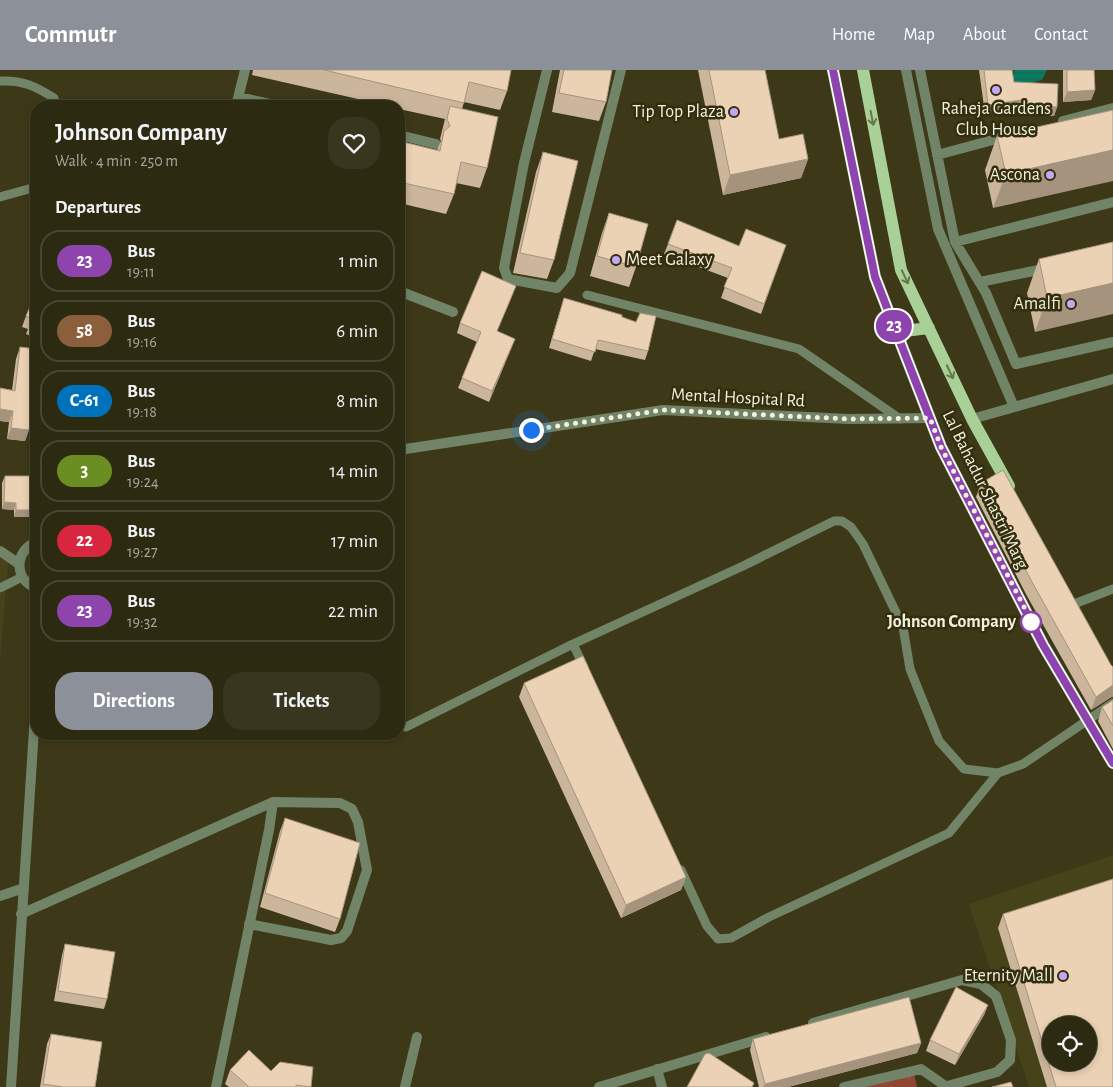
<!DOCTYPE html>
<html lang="en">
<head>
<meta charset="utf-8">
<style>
  :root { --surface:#2d2a12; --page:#393620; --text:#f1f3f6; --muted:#a7a79f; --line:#484632; --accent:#8c9099 }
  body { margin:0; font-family:"Alegreya Sans",sans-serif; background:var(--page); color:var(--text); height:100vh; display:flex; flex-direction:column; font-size:19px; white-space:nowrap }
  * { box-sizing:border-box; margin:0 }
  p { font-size:16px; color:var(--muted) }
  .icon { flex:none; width:28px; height:28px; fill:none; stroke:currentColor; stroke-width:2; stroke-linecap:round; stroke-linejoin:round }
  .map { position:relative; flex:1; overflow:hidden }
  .side { position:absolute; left:30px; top:30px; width:375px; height:640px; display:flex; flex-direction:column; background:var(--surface); border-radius:20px; box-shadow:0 2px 8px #0003,0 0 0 1px var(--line) }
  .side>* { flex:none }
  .badge { padding:0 10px; border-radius:16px; font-size:18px; line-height:32px }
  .controls { position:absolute; left:1042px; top:946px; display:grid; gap:10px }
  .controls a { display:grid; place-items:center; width:55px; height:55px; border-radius:50%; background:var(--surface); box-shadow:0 2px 8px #0003,0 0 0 1px var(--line); font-size:25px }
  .you { position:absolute; width:25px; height:25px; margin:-12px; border:4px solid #fff; border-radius:50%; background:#1a73e8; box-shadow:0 0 0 8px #1a73e833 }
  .map>.badge { position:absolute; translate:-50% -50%; box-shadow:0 0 0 2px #fff }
  h2 { padding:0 25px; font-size:19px; line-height:45px }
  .round { display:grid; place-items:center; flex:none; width:52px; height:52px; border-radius:20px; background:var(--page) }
  .head { display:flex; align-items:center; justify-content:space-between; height:85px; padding:0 25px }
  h1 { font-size:24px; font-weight:600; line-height:38px }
  .cta { display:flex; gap:10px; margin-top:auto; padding:10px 25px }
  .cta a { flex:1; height:58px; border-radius:20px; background:var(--accent); color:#fff; font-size:20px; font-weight:600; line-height:58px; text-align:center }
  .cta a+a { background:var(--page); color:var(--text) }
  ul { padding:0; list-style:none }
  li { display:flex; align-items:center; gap:15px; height:62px; margin:0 10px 8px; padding:0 15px; border:2px solid var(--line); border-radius:20px }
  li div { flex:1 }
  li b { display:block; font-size:19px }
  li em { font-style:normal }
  li .badge { min-width:55px; font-weight:700; text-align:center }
  header { display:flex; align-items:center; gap:30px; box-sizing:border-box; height:70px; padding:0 25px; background:var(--accent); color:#fff }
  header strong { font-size:24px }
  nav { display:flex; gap:28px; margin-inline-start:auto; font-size:18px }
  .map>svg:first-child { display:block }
  .built { fill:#464219; fill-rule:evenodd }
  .grass { fill:url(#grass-tufts) }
  .water { fill:url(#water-rules) }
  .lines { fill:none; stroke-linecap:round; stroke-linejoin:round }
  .service { stroke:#718468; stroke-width:9 }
  .minor { stroke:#718468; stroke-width:10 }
  .tertiary { stroke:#718468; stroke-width:10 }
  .primary { stroke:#a9d096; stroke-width:12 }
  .wall { fill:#cbb59b }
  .shaded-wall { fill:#a5937e }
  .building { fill:#ecd2b4; stroke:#a5937e; fill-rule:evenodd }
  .oneway { stroke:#68774b }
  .line-casing { stroke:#fff; stroke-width:11 }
  .line { stroke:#8e44ad; stroke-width:8 }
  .walk { stroke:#f2f0de; stroke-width:5; stroke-dasharray:0 9 }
  .poi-dot { fill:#c3a7f2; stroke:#322e0e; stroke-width:2 }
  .stop-dot { fill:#fff; stroke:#8e44ad; stroke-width:2.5 }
  .labels { text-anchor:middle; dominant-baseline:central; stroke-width:5; stroke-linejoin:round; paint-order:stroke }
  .poi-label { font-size:18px; fill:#f2f0de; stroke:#322e0e; text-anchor:end }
  .street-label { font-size:18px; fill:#f2f0de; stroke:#322e0e }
  .stop-label { font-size:18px; font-weight:bold; fill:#f2f0de; stroke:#322e0e; text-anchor:end }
</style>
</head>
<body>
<header>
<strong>Commutr</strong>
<nav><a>Home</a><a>Map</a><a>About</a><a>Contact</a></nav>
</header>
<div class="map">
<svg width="1113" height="1017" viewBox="0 0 1113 1017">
  <defs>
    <pattern id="grass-tufts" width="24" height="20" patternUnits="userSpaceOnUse" patternTransform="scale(1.25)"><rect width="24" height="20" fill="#8e4730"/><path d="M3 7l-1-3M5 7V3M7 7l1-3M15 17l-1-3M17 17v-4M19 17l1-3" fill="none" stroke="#9e624e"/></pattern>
    <pattern id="water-rules" width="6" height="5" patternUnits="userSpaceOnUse" patternTransform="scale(1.25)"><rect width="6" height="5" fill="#037e5f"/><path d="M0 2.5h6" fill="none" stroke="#266351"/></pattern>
  </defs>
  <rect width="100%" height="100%" fill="#3c3818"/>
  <path class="built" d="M 0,481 L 9,482 L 0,590 Z
    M 1113,785 L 1113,1017 L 1029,1017 L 969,834 ZM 1051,955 L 1089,955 L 1089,992 L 1051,992 Z"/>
  <path class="grass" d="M 914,1004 L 917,1017 L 866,1017 Z"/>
  <path class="water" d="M 1014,0 L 1047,0 L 1042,10 L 1016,15 L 1013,9 Z"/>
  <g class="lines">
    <path class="service" d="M 0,11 C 23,10 35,16 54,28 L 56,36
      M 0,127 L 36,117
      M 587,225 L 799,279 L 900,349
      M 0,518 L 22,507
      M 1074,534 L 1113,519
      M 573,574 L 584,597
      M 406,657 L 573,574 L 743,496 L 834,451 L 842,451 L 851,457 L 863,474 L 903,557 L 910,599 L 939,671 L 964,699 L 998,703 L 1023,694 L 1113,633
      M 681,800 L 707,856 L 718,869 L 731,868 L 769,847 L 949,763 L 998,703"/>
    <path class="minor" d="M 547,0 L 524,93 L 504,198 L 508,209 L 557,218 L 570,203 L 621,0
      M 920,0 L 955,172 L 986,223 L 1016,294 L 1113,272
      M 239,27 L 279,36
      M 236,36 L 245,0
      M 1063,51 L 1113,38
      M 399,65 L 436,74
      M 937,85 L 1008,66
      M 955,172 L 1113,132
      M 980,212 L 1048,198
      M 399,221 L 453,242
      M 399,380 L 663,340 L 849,349 L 930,348
      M 36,472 C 14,481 14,510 36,518
      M 0,481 L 19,494
      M 0,826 L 24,818
      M 21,844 L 273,732 L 269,760 L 216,1017
      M 249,854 L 331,870 L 341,868 L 347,861 L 367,800 L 358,752 L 352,739 L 340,733 L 273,732
      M 813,953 L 962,910 L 981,914 L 996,926 L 1011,970 L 1010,990 L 997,1002 L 944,1017
      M 657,999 L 662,1017
      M 11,1017 L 36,628
      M 405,1017 L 417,967
      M 599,1017 L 766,967
      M 844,1017 L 921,999 L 944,1015"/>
    <path class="tertiary" d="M 906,0 L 938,159 L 1014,337
      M 972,349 L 1113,309"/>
    <path class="primary" d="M 833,0 L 875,207 L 941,377 L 1043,575 L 1113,693
      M 863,0 L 901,200 L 972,349 L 1009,416
      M 896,262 L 929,258"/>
  </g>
  <path class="wall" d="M 253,0 L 511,0 L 507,21 L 500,40 L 464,32 L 462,39 L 487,98 L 480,118 L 456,113 L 454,124 L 446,144 L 399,133 L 399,71 L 437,80 L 441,71 L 440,69 L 445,49 L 399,39 L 399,36 L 389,36 L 252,5 Z
    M 560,0 L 612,0 L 606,32 L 599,51 L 552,42 Z
    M 698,0 L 765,0 L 779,69 L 808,89 L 801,108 L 723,125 Z
    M 979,0 L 1012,0 L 1014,12 L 1057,37 L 1054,46 L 1018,44 L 1018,40 L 985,44 Z
    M 1063,0 L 1094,0 L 1095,20 L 1091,30 L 1063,32 Z
    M 1113,40 L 993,138 L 985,100 L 997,66 Z
    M 543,82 L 554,190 L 547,209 L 513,203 L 536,102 Z
    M 609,143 L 636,197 L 629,217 L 590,206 L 602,163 Z
    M 1113,172 L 1035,262 L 1027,223 L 1039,189 Z
    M 668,174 L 739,176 L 786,175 L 761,244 L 721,228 L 728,208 L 664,184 Z
    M 36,223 L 36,268 L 26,264 L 28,259 L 22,257 L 26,246 Z
    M 512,226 L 497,261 L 515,269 L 489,332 L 458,318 L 477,272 L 457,263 L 460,253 Z
    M 564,228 L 622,247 L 648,281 L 645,290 L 595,279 L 591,291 L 549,278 Z
    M 20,277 L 36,279 L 36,360 L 29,359 L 25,371 L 7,369 L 9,352 L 0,351 L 0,318 L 12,320 L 16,289 Z
    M 5,406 L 36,406 L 36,447 L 14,447 L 14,440 L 2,439 L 2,413 Z
    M 981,413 L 1110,628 L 1091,640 L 1027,526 L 976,427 Z
    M 524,613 L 686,807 L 681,820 L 621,848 L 519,627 Z
    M 1113,630 L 1113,679 L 1098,651 L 1102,637 Z
    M 285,748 L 340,849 L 335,862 L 260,837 L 280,761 Z
    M 1003,844 L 1113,1017 L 1047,1017 L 998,858 Z
    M 65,874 L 107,929 L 104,939 L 54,931 L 62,885 Z
    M 988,935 L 984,945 L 955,995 L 926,981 L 930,970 Z
    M 51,964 L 95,1017 L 40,1017 L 47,974 Z
    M 753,969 L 921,973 L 917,983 L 788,1017 L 759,1017 L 750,980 Z
    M 230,1000 L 271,1001 L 311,1017 L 229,1017 L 225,1014 Z"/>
  <path class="shaded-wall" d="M 1095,20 L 1091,30 L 1063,32 L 1067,22 Z
    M 1021,30 L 1018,40 L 985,44 L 988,35 Z
    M 1021,35 L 1057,37 L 1054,46 L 1018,44 Z
    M 1113,80 L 1113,111 L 993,138 L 1006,104 Z
    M 808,89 L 801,108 L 723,125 L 730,105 Z
    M 1113,213 L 1113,244 L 1035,262 L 1047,228 Z
    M 515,269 L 511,279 L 489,332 L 492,321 Z
    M 0,339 L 13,341 L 9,352 L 0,351 Z
    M 31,348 L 36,348 L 36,360 L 26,359 Z
    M 11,358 L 29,360 L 25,371 L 7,369 Z
    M 4,432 L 16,433 L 14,440 L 2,439 Z
    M 16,440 L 36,440 L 36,447 L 14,447 Z
    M 1113,615 L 1113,627 L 1110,628 L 1091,640 L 1096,627 Z
    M 686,807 L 681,820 L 621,848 L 626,835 Z
    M 988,935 L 984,945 L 955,995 L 959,984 Z
    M 921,973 L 917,983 L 788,1017 L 763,1017 L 765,1014 Z"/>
  <path class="building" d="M 324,0 L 511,0 L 507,21 L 469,12 L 464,33 Z
    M 564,0 L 612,0 L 606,32 L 559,23 Z
    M 709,0 L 765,0 L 779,69 L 803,64 L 808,89 L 730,105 Z
    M 984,0 L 1012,0 L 1014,12 L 1058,14 L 1057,37 L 1021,35 L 1021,30 L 988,35 Z
    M 1067,0 L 1094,0 L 1095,20 L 1067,22 Z
    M 450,36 L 498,47 L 487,98 L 461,92 L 454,124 L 399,112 L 399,71 L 440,81 L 444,61 L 450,56 L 447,49 Z
    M 1113,40 L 1113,80 L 1006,104 L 997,66 Z
    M 543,82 L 578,91 L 554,190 L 520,183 Z
    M 609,143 L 648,154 L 636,197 L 597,186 Z
    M 677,150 L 739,176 L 746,159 L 786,175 L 764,234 L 724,217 L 732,198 L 668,174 Z
    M 1113,172 L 1113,213 L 1047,228 L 1039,189 Z
    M 482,201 L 516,216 L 497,261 L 515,269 L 492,321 L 462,308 L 481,262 L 460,253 Z
    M 36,223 L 36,256 L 30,253 L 32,249 L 26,246 Z
    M 399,225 L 405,228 L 399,243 Z
    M 564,228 L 622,245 L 622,247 L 636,252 L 640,243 L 656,246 L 648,281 L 598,270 L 595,282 L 552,269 Z
    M 399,249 L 404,251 L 399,262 Z
    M 20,277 L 36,279 L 36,348 L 31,348 L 29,360 L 11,358 L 13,341 L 0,339 L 0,318 L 15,321 Z
    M 1003,400 L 1111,595 L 1113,597 L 1113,615 L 1096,627 L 1032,512 L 981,413 Z
    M 5,406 L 36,406 L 36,440 L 16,440 L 16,433 L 4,432 Z
    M 583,586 L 686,807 L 626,835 L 524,613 Z
    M 1113,630 L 1113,656 L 1102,637 Z
    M 285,748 L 360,773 L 340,849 L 265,823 Z
    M 1113,809 L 1113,1017 L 1056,1017 L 1003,844 ZM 1051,955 L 1089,955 L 1089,992 L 1051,992 Z
    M 65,874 L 115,882 L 107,929 L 58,921 Z
    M 956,917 L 988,935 L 959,984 L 930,970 Z
    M 909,927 L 921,973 L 765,1014 L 753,969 Z
    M 51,964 L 102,972 L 95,1017 L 63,1017 L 43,1014 Z
    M 249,980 L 271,1001 L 280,992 L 313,997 L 311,1017 L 296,1015 L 296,1017 L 248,1017 L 248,1016 L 230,1000 Z
    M 709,983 L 754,1013 L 752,1017 L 687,1017 L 705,984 Z
    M 1011,1012 L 1013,1017 L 992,1017 Z"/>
  <defs><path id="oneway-shaft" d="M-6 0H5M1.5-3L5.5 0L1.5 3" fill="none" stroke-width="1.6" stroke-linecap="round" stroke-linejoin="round" transform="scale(1.25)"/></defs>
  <g class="oneway">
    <use href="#oneway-shaft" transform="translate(872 48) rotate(79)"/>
    <use href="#oneway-shaft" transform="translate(905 207) rotate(65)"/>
    <use href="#oneway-shaft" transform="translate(950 302) rotate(65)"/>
  </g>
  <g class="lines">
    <defs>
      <path id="line" d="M 833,0 L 875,207 L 941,377 L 1043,575 L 1113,693"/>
    </defs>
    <use href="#line" class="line-casing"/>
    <use href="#line" class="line"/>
    <path class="walk" d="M 531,360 L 663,340 L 850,349 L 930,348 L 941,377 L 1035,558 L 1031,552"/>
  </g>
  <g class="poi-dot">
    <circle cx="996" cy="20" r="5"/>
    <circle cx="734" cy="42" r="5"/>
    <circle cx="1050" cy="105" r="5"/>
    <circle cx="616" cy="190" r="5"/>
    <circle cx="1071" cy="234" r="5"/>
    <circle cx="1063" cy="906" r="5"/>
  </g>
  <circle class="stop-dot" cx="1031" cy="552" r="10"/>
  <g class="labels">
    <g class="poi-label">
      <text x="996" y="39" text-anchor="middle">Raheja Gardens<tspan x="996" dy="21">Club House</tspan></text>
      <text x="724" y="42">Tip Top Plaza</text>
      <text x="1040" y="105">Ascona</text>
      <text x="626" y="190" text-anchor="start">Meet Galaxy</text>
      <text x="1061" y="234">Amalfi</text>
      <text x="1053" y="906">Eternity Mall</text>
    </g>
    <g class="street-label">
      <text transform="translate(738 328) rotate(3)">Mental Hospital Rd</text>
      <text transform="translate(985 420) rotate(64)">Lal Bahadur Shastri Marg</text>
    </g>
    <g class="stop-label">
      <text x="1016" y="552">Johnson Company</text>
    </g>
  </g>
</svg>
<div class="controls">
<a><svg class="icon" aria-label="locate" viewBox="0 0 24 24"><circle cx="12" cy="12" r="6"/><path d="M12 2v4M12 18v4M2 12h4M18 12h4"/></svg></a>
</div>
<div class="you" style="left:531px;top:360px"></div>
<b class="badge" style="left:894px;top:256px;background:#8e44ad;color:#fff">23</b>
<section class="side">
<div class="head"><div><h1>Johnson Company</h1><p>Walk · 4 min · 250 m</p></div><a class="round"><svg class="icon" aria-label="heart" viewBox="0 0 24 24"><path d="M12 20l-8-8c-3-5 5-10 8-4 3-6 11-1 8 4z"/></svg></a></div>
<h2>Departures</h2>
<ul>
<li><span class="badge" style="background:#8e44ad;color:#fff">23</span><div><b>Bus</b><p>19:11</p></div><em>1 min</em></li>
<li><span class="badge" style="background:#8b5e3c;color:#fff">58</span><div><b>Bus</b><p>19:16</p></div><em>6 min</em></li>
<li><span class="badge" style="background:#0072bc;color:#fff">C-61</span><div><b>Bus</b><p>19:18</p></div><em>8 min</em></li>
<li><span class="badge" style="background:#6b8e23;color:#fff">3</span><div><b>Bus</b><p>19:24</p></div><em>14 min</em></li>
<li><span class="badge" style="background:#d7263d;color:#fff">22</span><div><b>Bus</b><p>19:27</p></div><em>17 min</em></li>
<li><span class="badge" style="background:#8e44ad;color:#fff">23</span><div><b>Bus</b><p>19:32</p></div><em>22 min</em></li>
</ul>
<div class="cta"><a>Directions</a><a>Tickets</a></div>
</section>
</div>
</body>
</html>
